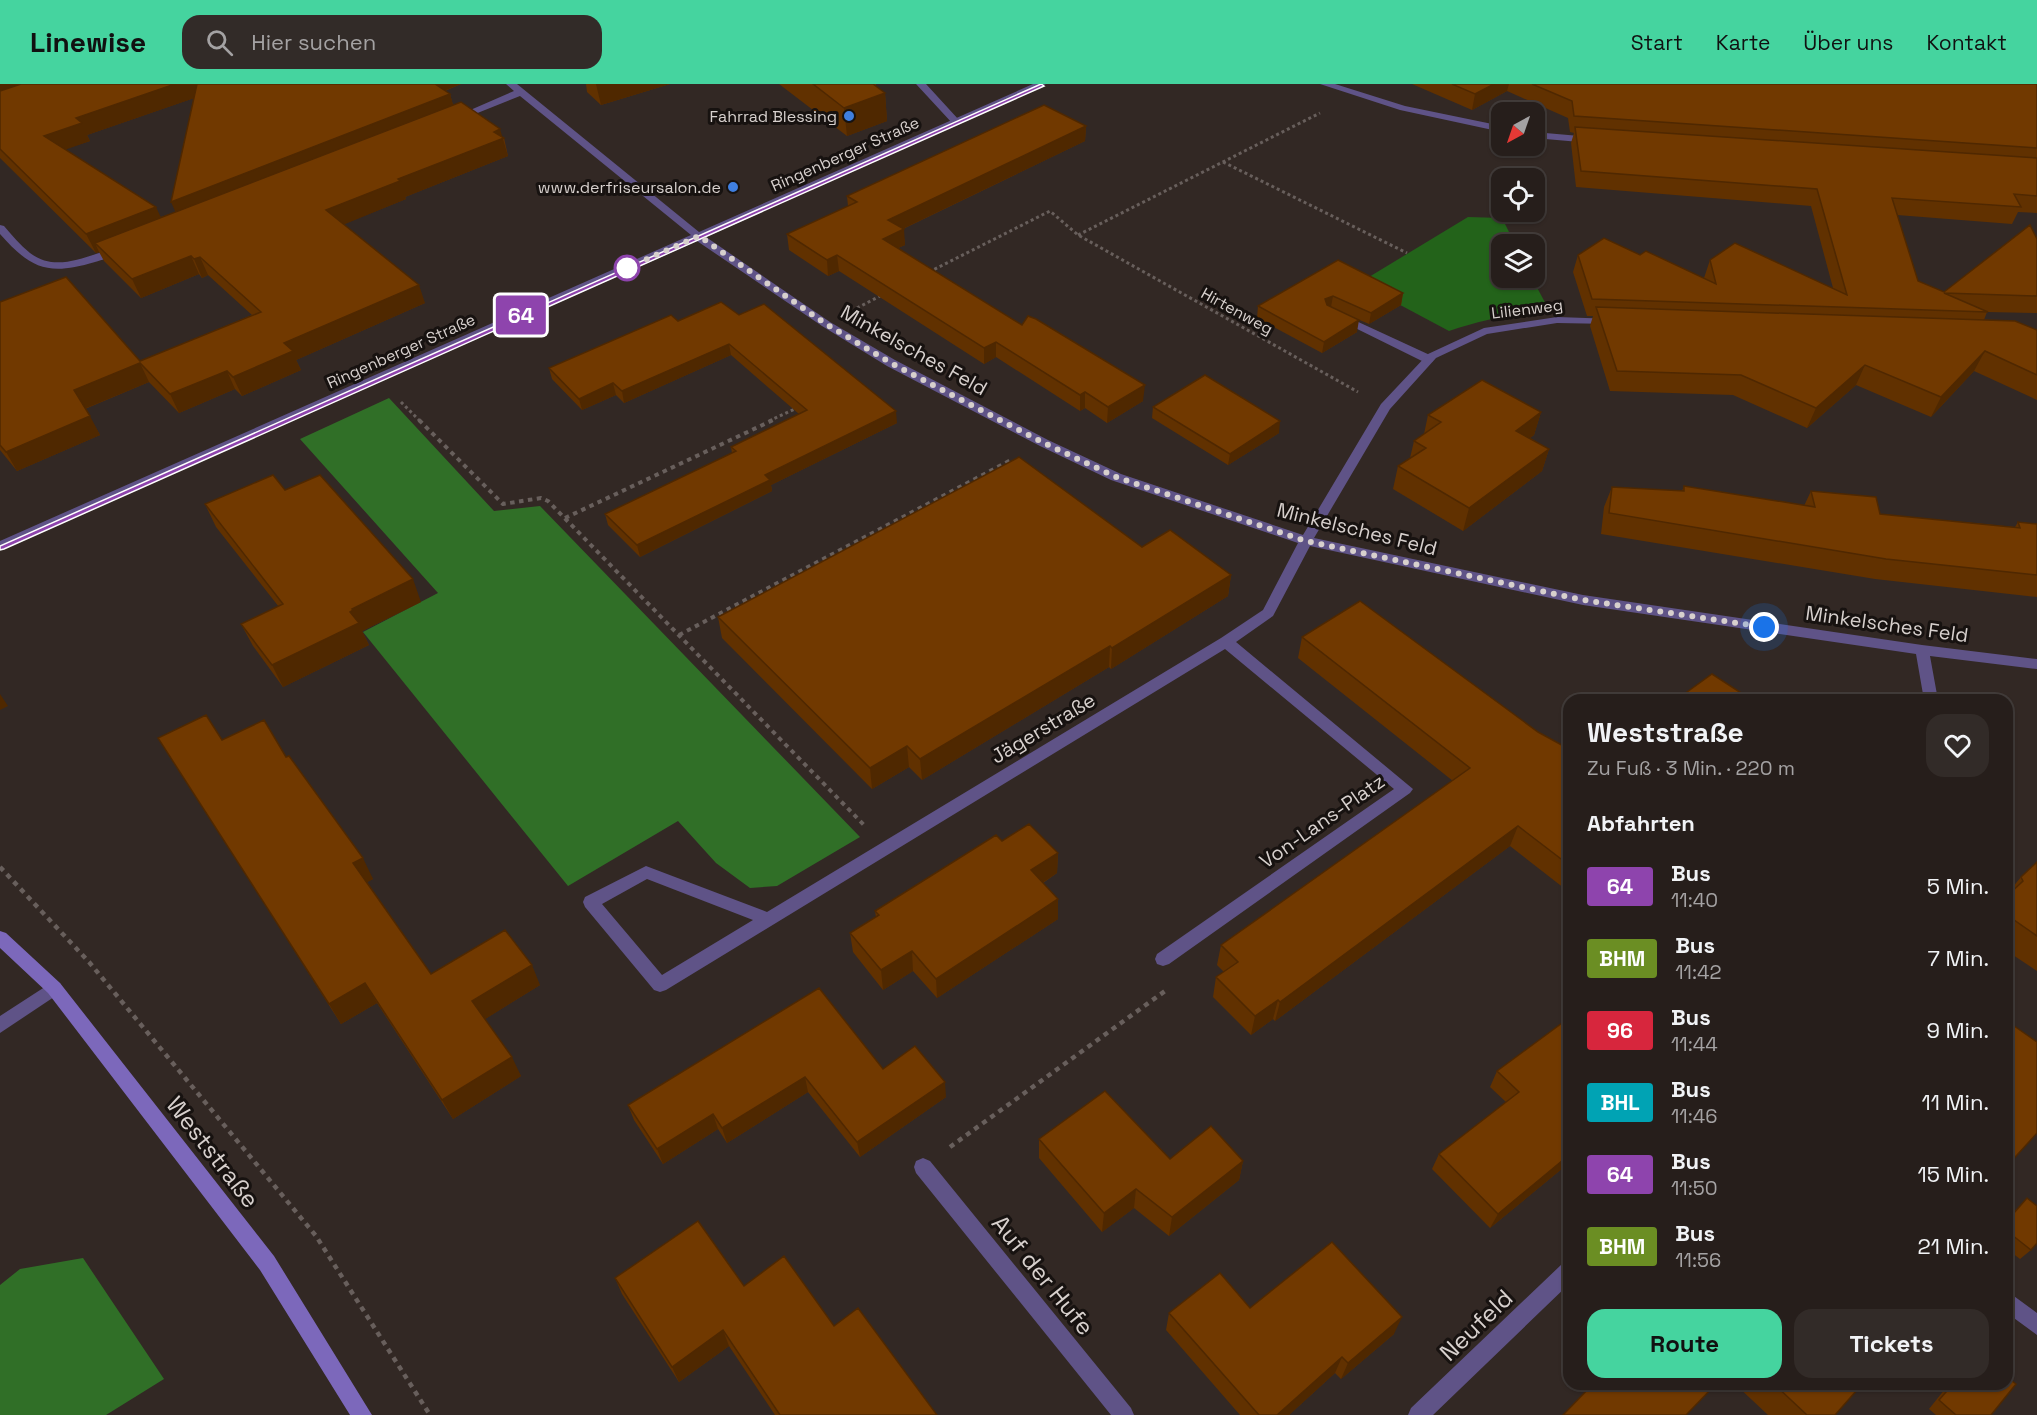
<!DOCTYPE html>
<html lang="de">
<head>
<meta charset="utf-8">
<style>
  :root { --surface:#261e1b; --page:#322b28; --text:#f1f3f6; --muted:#a4a2a3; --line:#423c3a; --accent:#45d49f }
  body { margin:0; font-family:"Space Grotesk",sans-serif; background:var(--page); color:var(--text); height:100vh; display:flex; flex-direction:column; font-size:22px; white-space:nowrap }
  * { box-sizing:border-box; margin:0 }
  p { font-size:20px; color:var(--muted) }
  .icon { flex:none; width:33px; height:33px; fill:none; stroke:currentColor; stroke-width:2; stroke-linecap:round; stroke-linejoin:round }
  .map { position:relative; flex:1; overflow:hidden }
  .details { position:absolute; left:1563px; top:610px; width:450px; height:696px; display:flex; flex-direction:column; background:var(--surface); border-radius:18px; box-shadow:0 2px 4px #0004,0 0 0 2px var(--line) }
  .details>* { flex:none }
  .badge { padding:0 12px; border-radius:4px; font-size:21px; line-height:39px }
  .needle { width:39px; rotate:220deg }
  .fabs { position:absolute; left:1491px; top:18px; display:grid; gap:12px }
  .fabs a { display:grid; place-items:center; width:54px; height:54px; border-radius:12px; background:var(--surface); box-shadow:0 2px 4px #0004,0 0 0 2px var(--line); font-size:30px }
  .you { position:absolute; width:30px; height:30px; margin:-15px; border:4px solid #fff; border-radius:50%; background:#1a73e8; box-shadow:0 0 0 9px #1a73e833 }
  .map>.badge { position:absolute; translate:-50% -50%; box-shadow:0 0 0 3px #fff }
  h2 { padding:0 24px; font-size:22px; line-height:54px }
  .round { display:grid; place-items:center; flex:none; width:63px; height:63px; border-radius:18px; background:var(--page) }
  .overview { display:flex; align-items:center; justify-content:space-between; height:102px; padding:0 24px }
  h1 { font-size:28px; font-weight:800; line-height:45px }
  .action { display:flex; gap:12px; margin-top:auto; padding:12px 24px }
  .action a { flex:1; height:69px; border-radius:18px; background:var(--accent); color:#111; font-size:24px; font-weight:800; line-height:69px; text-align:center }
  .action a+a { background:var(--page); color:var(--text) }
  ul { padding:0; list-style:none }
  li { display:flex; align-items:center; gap:18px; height:72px; padding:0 24px }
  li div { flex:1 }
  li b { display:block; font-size:22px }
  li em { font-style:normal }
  li .badge { min-width:66px; font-weight:700; text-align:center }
  header { display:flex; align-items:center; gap:36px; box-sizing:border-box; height:84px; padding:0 30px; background:var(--accent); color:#111 }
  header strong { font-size:28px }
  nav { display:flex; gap:33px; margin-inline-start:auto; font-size:21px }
  .search { width:420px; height:54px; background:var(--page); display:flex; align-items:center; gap:15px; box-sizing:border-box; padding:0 21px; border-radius:18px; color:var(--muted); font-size:22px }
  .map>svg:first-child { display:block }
  .green { fill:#23631a }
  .forest { fill:#306f27 }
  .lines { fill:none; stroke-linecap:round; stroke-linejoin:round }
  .path-far2 { stroke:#685f5c; stroke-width:3; stroke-dasharray:3 3; stroke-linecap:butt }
  .path-far1 { stroke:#685f5c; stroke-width:4; stroke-dasharray:4.5 4.5; stroke-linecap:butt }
  .path { stroke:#685f5c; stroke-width:4.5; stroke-dasharray:5 5; stroke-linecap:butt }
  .service { fill:#5f5387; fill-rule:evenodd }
  .minor { fill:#5f5387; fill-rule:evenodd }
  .secondary { fill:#7c68bb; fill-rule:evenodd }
  .wall { fill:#613100; fill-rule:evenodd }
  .shaded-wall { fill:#4f2800 }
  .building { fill:#713900; stroke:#4f2800; stroke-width:1.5 }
  .line { fill:#8e44ad; stroke:#fff; stroke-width:1.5 }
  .walk { stroke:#d7d0cd; stroke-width:6; stroke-dasharray:0 10.8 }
  .shop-dot { fill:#3f7fe0; stroke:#171210; stroke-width:2 }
  .stop-dot { fill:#fff; stroke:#8e44ad; stroke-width:3 }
  .labels { text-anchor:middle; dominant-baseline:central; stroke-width:6; stroke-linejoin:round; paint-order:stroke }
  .far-poi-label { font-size:16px; fill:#d7d0cd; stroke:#171210; text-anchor:end }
  .far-street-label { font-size:16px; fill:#d7d0cd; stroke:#171210 }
  .street-label { font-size:20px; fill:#d7d0cd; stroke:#171210 }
  .near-street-label { font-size:24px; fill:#d7d0cd; stroke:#171210 }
</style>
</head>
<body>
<header>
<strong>Linewise</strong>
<div class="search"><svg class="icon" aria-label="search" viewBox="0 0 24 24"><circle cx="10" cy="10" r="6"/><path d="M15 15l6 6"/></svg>Hier suchen</div>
<nav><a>Start</a><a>Karte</a><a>Über uns</a><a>Kontakt</a></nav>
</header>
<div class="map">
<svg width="2037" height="1331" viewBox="0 0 2037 1331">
  <rect width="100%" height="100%" fill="#322824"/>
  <path class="green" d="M 1468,133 L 1502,134 L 1515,160 L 1502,160 L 1502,194 L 1532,194 L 1549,226 C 1514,229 1483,236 1449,247 L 1359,199 Z"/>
  <path class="forest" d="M 389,314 L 494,427 L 540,422 L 860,753 L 777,802 L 750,804 L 716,779 L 678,737 L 568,802 L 363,548 L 438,509 L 300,355 Z
    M 83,1174 L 164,1295 L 106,1331 L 0,1331 L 0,1201 L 20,1185 Z"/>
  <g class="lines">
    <path class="path-far2" d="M 1223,78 L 1407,169
      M 1078,151 L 1320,29
      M 929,188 L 1050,127 L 1078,151 L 1358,308
      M 857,224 L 882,211
      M 401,318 L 420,337
      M 769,337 L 797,324"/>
    <path class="path-far1" d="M 419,336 L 503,420 L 541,414 L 548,417 L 864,741
      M 565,434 L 773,336
      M 679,551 L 1011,376"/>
    <path class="path" d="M 0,783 L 89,878 L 316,1152 L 430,1331
      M 950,1063 L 1165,907"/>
    <path class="service" d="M 916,0 L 926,0 L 959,36 L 959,40 L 953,40 Z
      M 1341,230 L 1432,272 L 1434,275 L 1432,278 L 1424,278 L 1337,235 L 1337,231 Z
      M 54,897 L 60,899 L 62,904 L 60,909 L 0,949 L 0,932 Z"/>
    <path class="minor" d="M 506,0 L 517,0 L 699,148 L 1033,0 L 1046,0 L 706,153 L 830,238 L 895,276 L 1048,356 L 1121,390 L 1303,451 L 1381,320 L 1428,270 L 1484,244 L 1557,233 L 1615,235 L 1615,239 L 1611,240 L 1557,239 L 1487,250 L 1436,274 L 1390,325 L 1314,454 L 1583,511 L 1922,561 L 2037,575 L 2037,585 L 1930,572 L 1938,616 L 1924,616 L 1916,570 L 1583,521 L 1310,462 L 1273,532 L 1236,558 L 1413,705 L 1410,709 L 1169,880 L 1163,882 L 1157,880 L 1155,875 L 1157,870 L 1394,705 L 1225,565 L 666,906 L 660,908 L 654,906 L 585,823 L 583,818 L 585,813 L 646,782 L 767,828 L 1221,554 L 1263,526 L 1298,459 L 1111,396 L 1040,362 L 887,282 L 822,242 L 697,157 L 0,466 L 0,457 L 691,151 L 520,12 L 460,36 L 452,34 L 514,7 ZM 647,795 L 753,836 L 662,891 L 602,820 Z
      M 1320,0 L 1335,0 L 1405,22 L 1502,42 L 1502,48 L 1400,26 Z
      M 1534,48 L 1591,53 L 1596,56 L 1591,59 L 1534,54 Z
      M 0,141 L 4,142 C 12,151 20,161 30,169 C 57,190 90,170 119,163 L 124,166 C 117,173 104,175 95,178 C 48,192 31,185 0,150 Z
      M 923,1074 L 930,1077 L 1131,1324 L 1134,1331 L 1111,1331 L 916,1089 L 914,1083 L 916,1077 Z
      M 1569,1178 L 1569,1200 L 1433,1331 L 1408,1331 L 1411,1324 L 1562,1180 Z
      M 2007,1207 L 2037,1229 L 2037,1251 L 2007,1229 Z"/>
    <path class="secondary" d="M 0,847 L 6,849 L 60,899 L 274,1172 L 372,1331 L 350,1331 L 260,1186 L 48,909 L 0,864 Z"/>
  </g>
  <path class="wall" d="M 0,0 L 461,0 L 445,7 L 450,10 L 453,21 L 504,54 L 508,72 L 405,113 L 406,115 L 344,140 L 425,219 L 296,276 L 301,286 L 242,312 L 235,305 L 179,329 L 149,298 L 85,325 L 100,351 L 17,387 L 0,366 L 0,218 L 140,277 L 252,231 L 208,191 L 202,194 L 199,190 L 141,214 L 104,177 L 99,168 L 96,169 L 0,74 ZM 194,14 L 175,128 L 161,133 L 65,65 L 90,57 L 87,51 Z
    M 586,0 L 670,0 L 601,21 L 587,8 Z
    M 779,0 L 876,0 L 876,2 L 885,9 L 887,37 L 847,52 Z
    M 1412,0 L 2037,0 L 2037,129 L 2018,128 L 2012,140 L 1897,131 L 1918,197 L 1944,208 L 2037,155 L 2037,229 L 1987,228 L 1984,236 L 2037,246 L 2037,316 L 1974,287 L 1931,333 L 1856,301 L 1807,344 L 1733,311 L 1610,307 L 1590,242 L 1593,232 L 1587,232 L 1573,188 L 1578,171 L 1640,171 L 1704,194 L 1710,176 L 1833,204 L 1811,122 L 1576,103 L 1571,59 L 1574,49 L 1570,48 L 1568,34 L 1507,7 L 1472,26 Z
    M 1086,42 L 1085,57 L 903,145 L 905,161 L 898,164 L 1143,317 L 1107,339 L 1085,324 L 1080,327 L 996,273 L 984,280 L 839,187 L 828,192 L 789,166 L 787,150 L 848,122 L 847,112 Z
    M 1338,176 L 1403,209 L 1401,221 L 1369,240 L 1350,232 L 1357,248 L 1322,269 L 1257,234 L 1258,222 Z
    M 739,231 L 897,339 L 771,401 L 772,407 L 640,473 L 608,441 L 605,430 L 732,369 L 731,363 L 799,330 L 731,271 L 624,319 L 616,311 L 582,326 L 552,295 L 549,284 L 678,237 Z
    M 1153,323 L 1279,349 L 1228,381 L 1152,334 Z
    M 1541,328 L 1534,351 L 1530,354 L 1549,365 L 1542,387 L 1463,447 L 1393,405 L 1398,382 L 1410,374 L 1414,357 L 1424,350 L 1428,331 Z
    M 1684,402 L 1804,422 L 1811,407 L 1880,430 L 2015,443 L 2018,438 L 2037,440 L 2037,513 L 1875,495 L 1601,450 L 1604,423 L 1612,403 L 1682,407 Z
    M 285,406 L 421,518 L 362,547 L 369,561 L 283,603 L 253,562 L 241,540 L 279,523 L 216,443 L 205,420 Z
    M 1142,463 L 1231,491 L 1228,512 L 1111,585 L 1109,583 L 922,696 L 909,683 L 872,705 L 722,554 L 718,533 Z
    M 1302,553 L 1538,648 L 1569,665 L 1569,808 L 1510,762 L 1275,937 L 1273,935 L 1251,951 L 1213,913 L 1216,893 L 1224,888 L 1217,881 L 1221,861 L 1453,697 L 1298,574 Z
    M 222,656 L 286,673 L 373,795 L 367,798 L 431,890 L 540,901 L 485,935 L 521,992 L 453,1035 L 377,919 L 341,940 L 172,675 Z
    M 1002,757 L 1058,769 L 1057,789 L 1043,799 L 1058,815 L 1058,835 L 937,914 L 913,887 L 883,906 L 853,868 L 850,849 L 876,833 L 875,827 Z
    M 2037,778 L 2037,887 L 2007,867 L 2007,810 L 2021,793 Z
    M 819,904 L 883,985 L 946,1013 L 860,1073 L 808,1008 L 727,1059 L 718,1045 L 663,1080 L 634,1036 L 628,1021 Z
    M 1569,934 L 1569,1079 L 1490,1144 L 1432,1085 L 1439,1070 L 1506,1018 L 1490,1003 L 1497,987 Z
    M 1039,1055 L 1170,1075 L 1243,1077 L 1239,1096 L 1169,1152 L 1134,1124 L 1102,1148 L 1039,1074 Z
    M 2027,1114 L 2031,1166 L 2020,1175 L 2007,1165 L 2007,1135 Z
    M 615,1194 L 744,1202 L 834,1242 L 937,1331 L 775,1331 L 729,1262 L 679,1298 L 622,1210 Z
    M 1250,1224 L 1394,1250 L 1341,1295 L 1335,1289 L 1289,1331 L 1240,1331 L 1166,1246 L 1169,1229 Z
    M 1735,1300 L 1851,1300 L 1835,1331 L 1768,1331 Z
    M 1949,1300 L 2007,1300 L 1991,1331 L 1936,1331 L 1929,1325 Z"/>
  <path class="shaded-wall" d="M 0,0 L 52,0 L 0,18 Z
    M 175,0 L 202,0 L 206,10 L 87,51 L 90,57 L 53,70 L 44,52 L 76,34 Z
    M 427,0 L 461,0 L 431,12 Z
    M 596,0 L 670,0 L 601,21 Z
    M 1494,0 L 1509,0 L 1507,7 L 1472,26 L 1475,10 Z
    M 885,9 L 887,37 L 847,52 L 844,24 Z
    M 450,10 L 455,28 L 179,136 L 171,118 Z
    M 1086,42 L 1085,57 L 890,151 L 888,136 Z
    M 500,45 L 508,72 L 405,113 L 406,115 L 333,145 L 326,126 L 398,95 Z
    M 156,123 L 165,142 L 95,159 L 99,168 L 96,169 L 86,150 Z
    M 904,145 L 905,161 L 884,170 L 883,155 Z
    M 837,171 L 839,187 L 828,192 L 827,176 Z
    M 191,172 L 199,190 L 141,214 L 132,195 Z
    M 200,173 L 208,191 L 202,194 L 194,175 Z
    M 419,201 L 425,219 L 296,276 L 301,286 L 242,312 L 233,293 L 284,259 Z
    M 1403,209 L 1401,221 L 1369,240 L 1371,229 Z
    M 1333,212 L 1331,223 L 1323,226 L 1325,215 Z
    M 1359,236 L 1357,248 L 1322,269 L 1324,258 Z
    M 996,258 L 996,273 L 984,280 L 984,264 Z
    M 729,260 L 731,271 L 624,319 L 622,307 Z
    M 1985,267 L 1974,287 L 1931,333 L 1941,313 Z
    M 140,279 L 149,298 L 84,325 L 74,306 Z
    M 1865,281 L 1856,301 L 1807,344 L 1816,324 Z
    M 227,287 L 235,305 L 179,329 L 170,310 Z
    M 613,299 L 616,311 L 582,326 L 579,315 Z
    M 1145,301 L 1143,317 L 1107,339 L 1108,323 Z
    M 1085,308 L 1085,324 L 1080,327 L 1080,311 Z
    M 896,327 L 897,339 L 771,401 L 772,407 L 640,473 L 637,461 L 765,391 Z
    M 1541,328 L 1534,351 L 1509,369 L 1516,347 Z
    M 90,332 L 100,351 L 17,387 L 6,368 Z
    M 1280,337 L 1279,349 L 1228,381 L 1230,370 Z
    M 1549,365 L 1542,387 L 1463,447 L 1469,424 Z
    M 1231,491 L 1228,512 L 1111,585 L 1112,564 Z
    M 413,495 L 421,518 L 362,547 L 369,561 L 283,603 L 272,581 L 352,525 Z
    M 1110,562 L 1109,583 L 922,696 L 920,675 Z
    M 0,610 L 8,622 L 0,626 Z
    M 907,662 L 909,683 L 872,705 L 870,684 Z
    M 1518,742 L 1510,762 L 1275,937 L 1280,918 Z
    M 1058,769 L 1057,789 L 1030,807 L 1031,786 Z
    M 363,774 L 373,795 L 364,800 L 353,779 Z
    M 1058,815 L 1058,835 L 937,914 L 936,895 Z
    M 912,867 L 913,887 L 883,906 L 881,886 Z
    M 532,881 L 540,901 L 482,937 L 472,917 Z
    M 365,899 L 377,919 L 341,940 L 329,920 Z
    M 1278,916 L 1273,935 L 1251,951 L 1255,932 Z
    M 512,973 L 521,992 L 453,1035 L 442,1016 Z
    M 805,993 L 808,1008 L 727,1059 L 722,1044 Z
    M 945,998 L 946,1013 L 860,1073 L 857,1058 Z
    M 713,1030 L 718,1045 L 663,1080 L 657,1065 Z
    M 1569,1071 L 1569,1079 L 1490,1144 L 1498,1130 Z
    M 1243,1077 L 1239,1096 L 1169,1152 L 1172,1133 Z
    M 1136,1105 L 1134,1124 L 1102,1148 L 1104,1129 Z
    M 1402,1233 L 1394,1250 L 1341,1295 L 1348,1279 Z
    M 723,1246 L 729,1262 L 679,1298 L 672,1283 Z
    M 1342,1273 L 1335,1289 L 1289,1331 L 1277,1331 Z"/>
  <path class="building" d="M 21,0 L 175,0 L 76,34 L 82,39 L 44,52 L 156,123 L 86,150 L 0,65 L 0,7 Z
    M 197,0 L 435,0 L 450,10 L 171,118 Z
    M 813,0 L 873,0 L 885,9 L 844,24 Z
    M 1452,0 L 1494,0 L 1475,10 Z
    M 1532,0 L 2037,0 L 2037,64 L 1574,32 L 1572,17 Z
    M 461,18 L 500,45 L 494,48 L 504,54 L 398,95 L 400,97 L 326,126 L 419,201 L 284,259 L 293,267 L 233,293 L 227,287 L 170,310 L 140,279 L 74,306 L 90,332 L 6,368 L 0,361 L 0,218 L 66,193 L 140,277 L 261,228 L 200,173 L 194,175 L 191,172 L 132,195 L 95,159 Z
    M 1044,21 L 1086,42 L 888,136 L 904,145 L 883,155 L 1022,241 L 1028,232 L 1036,235 L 1145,301 L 1108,323 L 1085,308 L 1080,311 L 996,258 L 984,264 L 837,171 L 827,176 L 787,150 L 857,118 L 847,112 Z
    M 1575,43 L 2037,74 L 2037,112 L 2014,110 L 2021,123 L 1892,114 L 1918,197 L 1944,208 L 2030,141 L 2037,155 L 2037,212 L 1944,209 L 1988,228 L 1592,215 L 1578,171 L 1604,154 L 1640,171 L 1646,167 L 1716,200 L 1710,176 L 1735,159 L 1847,211 L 1817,105 L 1581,87 Z
    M 1338,176 L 1403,209 L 1371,229 L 1333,212 L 1325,215 L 1327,221 L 1359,236 L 1324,258 L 1258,222 Z
    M 721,218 L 739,231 L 764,220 L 896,327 L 765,391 L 770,396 L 637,461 L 605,430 L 736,367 L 731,363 L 807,326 L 729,260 L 622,307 L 613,299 L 579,315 L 549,284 L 671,231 L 678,237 Z
    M 1596,223 L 2015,237 L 2037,246 L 2037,291 L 1985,267 L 1941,313 L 1865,281 L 1816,324 L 1741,291 L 1617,287 Z
    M 1205,291 L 1280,337 L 1230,370 L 1153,323 Z
    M 1482,296 L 1541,328 L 1516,347 L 1549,365 L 1469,424 L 1398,382 L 1426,364 L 1414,357 L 1441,338 L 1428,331 Z
    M 1019,373 L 1142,463 L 1170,446 L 1231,491 L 1112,564 L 1110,562 L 920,675 L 907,662 L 870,684 L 718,533 Z
    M 273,391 L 285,406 L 320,391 L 413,495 L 352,525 L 353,526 L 350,528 L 359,539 L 272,581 L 241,540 L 283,520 L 205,420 Z
    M 1684,402 L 1815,423 L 1811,407 L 1876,413 L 1880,430 L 2020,444 L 2018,438 L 2037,440 L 2037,491 L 1886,475 L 1609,429 L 1612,403 L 1684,407 Z
    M 1360,517 L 1538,648 L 1569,665 L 1569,781 L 1518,742 L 1280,918 L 1278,916 L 1255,932 L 1216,893 L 1238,878 L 1221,861 L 1470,684 L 1302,553 Z
    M 1712,590 L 1752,616 L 1676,616 Z
    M 206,631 L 222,656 L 264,636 L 286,673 L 289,672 L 363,774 L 353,779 L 431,890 L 505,846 L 532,881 L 472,917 L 512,973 L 442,1016 L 365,899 L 329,920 L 158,654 Z
    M 1029,740 L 1058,769 L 1031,786 L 1058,815 L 936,895 L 912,867 L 881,886 L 850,849 L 879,831 L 875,827 L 996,751 L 1002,757 Z
    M 2037,778 L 2037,852 L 2007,831 L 2007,812 L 2023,797 L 2021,793 Z
    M 819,904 L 883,985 L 915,962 L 945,998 L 857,1058 L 805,993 L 722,1044 L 713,1030 L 657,1065 L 628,1021 Z
    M 1569,934 L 1569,1071 L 1498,1130 L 1439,1070 L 1519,1008 L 1497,987 Z
    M 2007,937 L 2037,958 L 2037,1049 L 2007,1082 Z
    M 1105,1007 L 1170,1075 L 1211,1042 L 1243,1077 L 1172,1133 L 1136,1105 L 1104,1129 L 1039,1055 Z
    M 2027,1114 L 2037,1122 L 2037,1159 L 2031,1166 L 2007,1147 L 2007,1137 Z
    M 698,1137 L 744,1202 L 784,1172 L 834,1242 L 858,1224 L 937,1331 L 780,1331 L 723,1246 L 672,1283 L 615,1194 Z
    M 1332,1158 L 1402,1233 L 1348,1279 L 1342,1273 L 1277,1331 L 1259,1331 L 1169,1229 L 1220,1189 L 1250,1224 Z
    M 2007,1293 L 2016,1300 L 1991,1331 L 1956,1331 L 1939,1316 L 1953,1300 L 2007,1300 Z
    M 1593,1300 L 1716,1300 L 1686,1331 L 1563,1331 Z
    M 1774,1300 L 1851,1300 L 1857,1306 L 1835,1331 L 1807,1331 Z"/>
  <path class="line" d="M 1041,0 L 1044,2 L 4,465 L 0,466 L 0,462 Z"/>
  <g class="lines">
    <path class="walk" d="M 627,184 L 699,152 L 826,240 L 891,279 L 1044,359 L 1116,393 L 1306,457 L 1583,516 L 1764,543"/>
  </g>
  <g class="shop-dot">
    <circle cx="849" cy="32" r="6"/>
    <circle cx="733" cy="103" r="6"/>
  </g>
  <circle class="stop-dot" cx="627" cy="184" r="12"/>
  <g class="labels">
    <g class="far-poi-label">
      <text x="837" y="32">Fahrrad Blessing</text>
      <text x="721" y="103">www.derfriseursalon.de</text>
    </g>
    <g class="far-street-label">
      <text transform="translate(845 70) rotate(-24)">Ringenberger Straße</text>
      <text transform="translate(1527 225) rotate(-7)">Lilienweg</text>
      <text transform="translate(1237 227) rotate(29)">Hirtenweg</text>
      <text transform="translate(401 267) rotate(-24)">Ringenberger Straße</text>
    </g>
    <g class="street-label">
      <text transform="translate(914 266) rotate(29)">Minkelsches Feld</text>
      <text transform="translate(1357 445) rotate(14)">Minkelsches Feld</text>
      <text transform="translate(1887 540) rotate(8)">Minkelsches Feld</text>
      <text transform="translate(1043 644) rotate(-31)">Jägerstraße</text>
      <text transform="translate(1322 737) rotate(-35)">Von-Lans-Platz</text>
    </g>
    <g class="near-street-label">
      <text transform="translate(213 1068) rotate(52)">Weststraße</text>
      <text transform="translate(1043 1191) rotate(51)">Auf der Hufe</text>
      <text transform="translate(1476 1241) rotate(-44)">Neufeld</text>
    </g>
  </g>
</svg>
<div class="fabs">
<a><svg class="needle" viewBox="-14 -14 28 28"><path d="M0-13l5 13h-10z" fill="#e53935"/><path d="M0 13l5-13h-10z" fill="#a4a2a3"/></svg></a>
<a><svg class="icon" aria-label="locate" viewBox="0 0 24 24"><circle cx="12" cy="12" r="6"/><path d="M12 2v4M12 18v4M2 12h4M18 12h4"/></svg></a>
<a><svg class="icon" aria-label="layers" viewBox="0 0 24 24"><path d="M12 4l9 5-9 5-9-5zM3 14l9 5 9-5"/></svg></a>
</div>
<div class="you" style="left:1764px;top:543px"></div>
<b class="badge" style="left:521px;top:231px;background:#8e44ad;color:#fff">64</b>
<section class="details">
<div class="overview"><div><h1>Weststraße</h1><p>Zu Fuß · 3 Min. · 220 m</p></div><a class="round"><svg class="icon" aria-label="heart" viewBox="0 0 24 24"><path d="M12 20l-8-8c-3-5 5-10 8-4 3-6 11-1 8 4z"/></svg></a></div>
<h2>Abfahrten</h2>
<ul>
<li><span class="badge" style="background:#8e44ad;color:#fff">64</span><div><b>Bus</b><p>11:40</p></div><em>5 Min.</em></li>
<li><span class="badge" style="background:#6b8e23;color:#fff">BHM</span><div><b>Bus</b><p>11:42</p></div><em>7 Min.</em></li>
<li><span class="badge" style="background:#d7263d;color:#fff">96</span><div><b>Bus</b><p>11:44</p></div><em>9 Min.</em></li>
<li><span class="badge" style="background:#00a3b4;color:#fff">BHL</span><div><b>Bus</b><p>11:46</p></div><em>11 Min.</em></li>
<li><span class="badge" style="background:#8e44ad;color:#fff">64</span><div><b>Bus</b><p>11:50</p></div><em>15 Min.</em></li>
<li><span class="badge" style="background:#6b8e23;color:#fff">BHM</span><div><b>Bus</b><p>11:56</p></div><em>21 Min.</em></li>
</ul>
<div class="action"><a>Route</a><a>Tickets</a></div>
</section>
</div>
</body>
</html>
